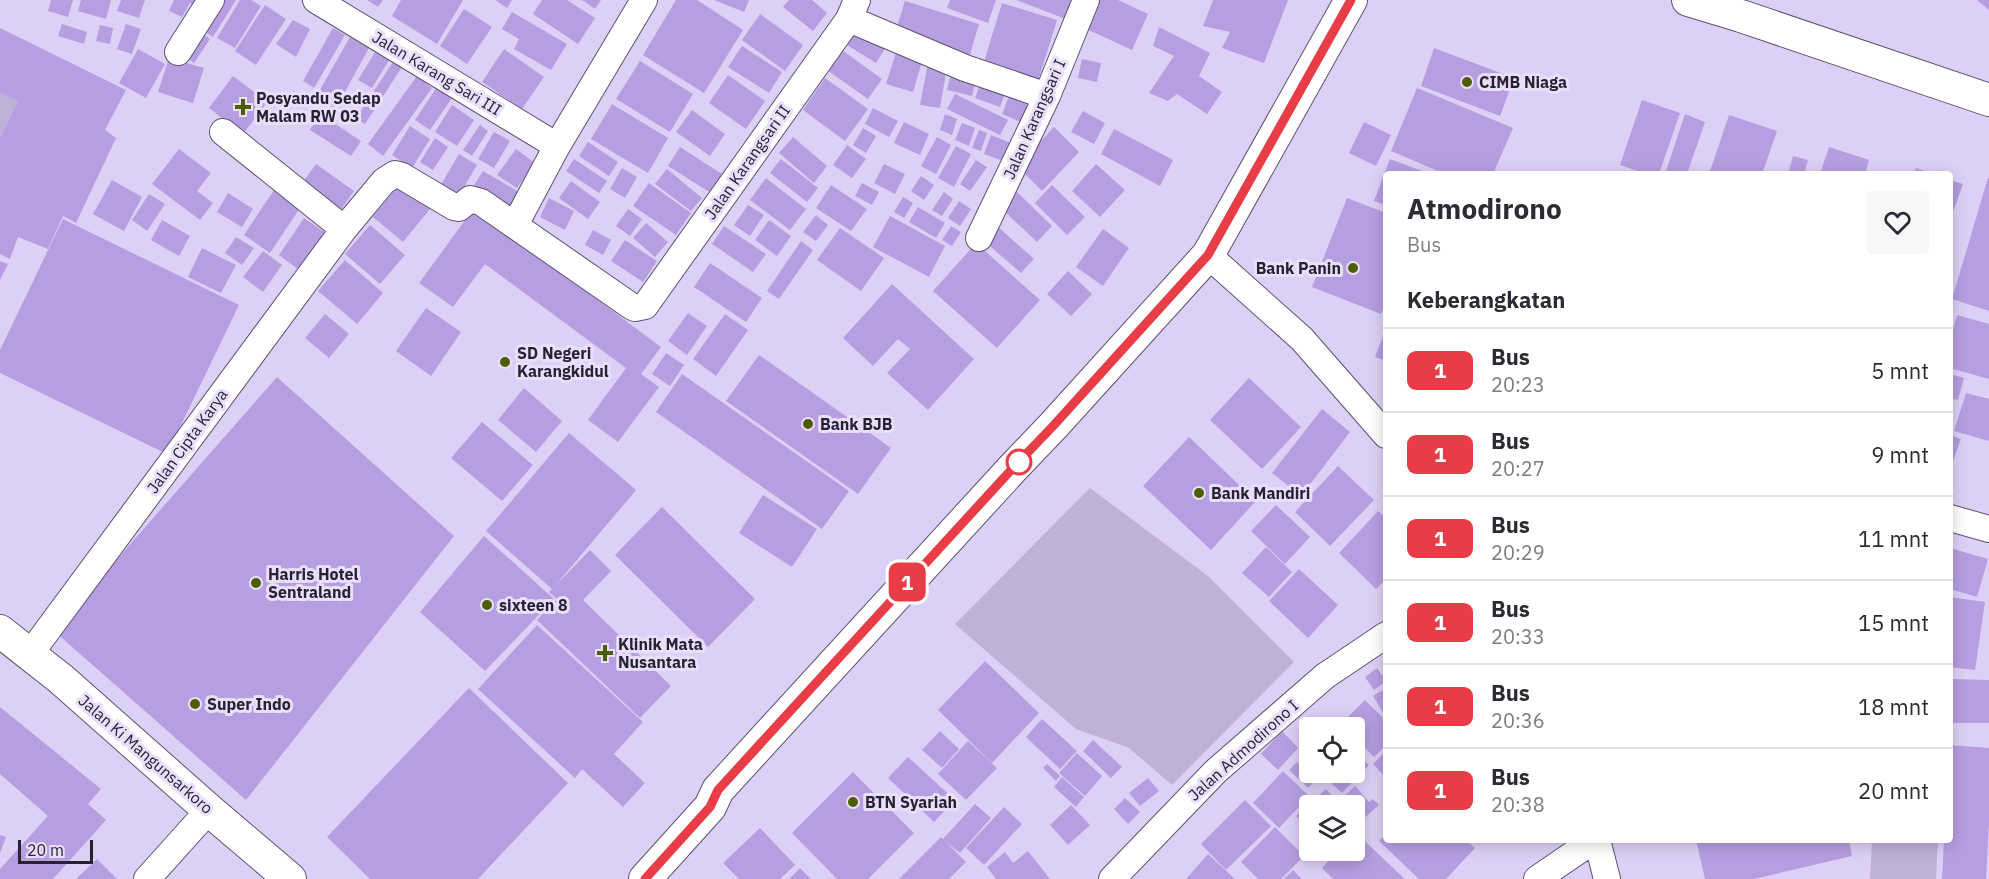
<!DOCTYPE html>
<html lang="id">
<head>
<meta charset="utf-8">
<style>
  :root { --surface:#fff; --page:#f7f7f7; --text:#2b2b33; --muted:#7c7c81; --line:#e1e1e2 }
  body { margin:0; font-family:"IBM Plex Sans",sans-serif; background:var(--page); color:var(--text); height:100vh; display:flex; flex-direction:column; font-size:22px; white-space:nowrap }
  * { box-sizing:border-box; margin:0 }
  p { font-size:20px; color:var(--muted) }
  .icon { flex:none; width:33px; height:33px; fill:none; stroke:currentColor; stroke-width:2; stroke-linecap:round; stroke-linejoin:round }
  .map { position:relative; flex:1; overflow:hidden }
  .panel { position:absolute; left:1383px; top:171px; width:570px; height:672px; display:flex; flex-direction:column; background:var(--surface); border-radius:6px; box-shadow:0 3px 15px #0003 }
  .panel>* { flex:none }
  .badge { padding:0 12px; border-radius:9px; font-size:21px; line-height:39px }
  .tools { position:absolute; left:1299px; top:717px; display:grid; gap:12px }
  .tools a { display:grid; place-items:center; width:66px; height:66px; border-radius:6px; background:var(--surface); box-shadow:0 3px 15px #0003; font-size:30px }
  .scale { position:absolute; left:18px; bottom:15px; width:75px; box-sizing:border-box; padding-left:6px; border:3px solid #272230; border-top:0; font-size:16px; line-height:21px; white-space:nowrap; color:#272230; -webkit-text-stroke:4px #e9dffd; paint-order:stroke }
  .map>.badge { position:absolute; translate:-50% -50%; box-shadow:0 0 0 3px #fff }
  h2 { padding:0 24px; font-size:22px; line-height:54px }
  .round { display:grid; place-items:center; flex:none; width:63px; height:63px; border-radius:6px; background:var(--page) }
  .head { display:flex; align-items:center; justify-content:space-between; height:102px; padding:0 24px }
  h1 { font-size:28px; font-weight:800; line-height:45px }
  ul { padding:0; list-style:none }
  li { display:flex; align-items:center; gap:18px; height:84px; padding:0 24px; border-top:2px solid var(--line) }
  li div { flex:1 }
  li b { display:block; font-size:22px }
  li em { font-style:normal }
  li .badge { min-width:66px; font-weight:700; text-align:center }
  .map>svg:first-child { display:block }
  .green { fill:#c0b1da }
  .building { fill:#b79ee1 }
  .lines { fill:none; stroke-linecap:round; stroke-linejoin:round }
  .minor-casing { stroke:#5d5272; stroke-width:28 }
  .major-casing { stroke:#5d5272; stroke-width:34 }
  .minor { stroke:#fff; stroke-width:26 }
  .major { stroke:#fff; stroke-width:32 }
  .line-casing { stroke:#fff; stroke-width:14 }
  .line { stroke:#e83d46; stroke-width:9 }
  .poi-dot { fill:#4d5e01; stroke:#e9dffd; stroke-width:2 }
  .stop-dot { fill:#fff; stroke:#e83d46; stroke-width:3 }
  .labels { text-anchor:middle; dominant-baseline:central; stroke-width:6; stroke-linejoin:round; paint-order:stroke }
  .street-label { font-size:16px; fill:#272230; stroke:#e9dffd }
  .poi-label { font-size:16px; font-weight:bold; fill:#272230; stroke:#e9dffd; text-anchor:start }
</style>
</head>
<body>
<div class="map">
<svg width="1989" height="879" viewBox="0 0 1989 879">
  <rect width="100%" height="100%" fill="#ddd0f6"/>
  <path class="green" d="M 0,93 L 18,101 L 0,138 Z
    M 1090,488 L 1208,576 L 1294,662 L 1172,785 L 1129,748 L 1076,729 L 955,624 Z
    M 1872,840 L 1938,840 L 1936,879 L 1870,879 Z"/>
  <path class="building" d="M 51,0 L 73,0 L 68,17 L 48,11 Z
    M 81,0 L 111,0 L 106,19 L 78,11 Z
    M 121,0 L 145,0 L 139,18 L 117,11 Z
    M 174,0 L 209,0 L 204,10 L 190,3 L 182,17 L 169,11 Z
    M 213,0 L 236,0 L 213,37 L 197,27 Z
    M 240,0 L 251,0 L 261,6 L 235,48 L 217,38 Z
    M 367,0 L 383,0 L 378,7 Z
    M 401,0 L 463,0 L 437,44 L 392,16 Z
    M 495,0 L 512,0 L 507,8 Z
    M 542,0 L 567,0 L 595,18 L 578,44 L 533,14 Z
    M 582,0 L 601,0 L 595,9 Z
    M 676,0 L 697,0 L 743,30 L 704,93 L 643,55 Z
    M 714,0 L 749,0 L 744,12 Z
    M 789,0 L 812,0 L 827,13 L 813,31 L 783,7 Z
    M 950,0 L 996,0 L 988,23 L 947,8 Z
    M 1016,0 L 1079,0 L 1071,21 Z
    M 1095,0 L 1118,0 L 1148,14 L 1132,50 L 1082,27 Z
    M 1213,0 L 1288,0 L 1264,63 L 1222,48 L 1230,32 L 1203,26 Z
    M 1977,0 L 1989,0 L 1989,10 Z
    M 905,1 L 979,24 L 969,58 L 894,36 Z
    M 1002,3 L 1057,20 L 1038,81 L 983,65 Z
    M 265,5 L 286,19 L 256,65 L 235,51 Z
    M 464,9 L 492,27 L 467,64 L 440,46 Z
    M 512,12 L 567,44 L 551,70 L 514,49 L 519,39 L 502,29 Z
    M 760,14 L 803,45 L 785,71 L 742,40 Z
    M 293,20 L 310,29 L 296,57 L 276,44 Z
    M 62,24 L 87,32 L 84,44 L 58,36 Z
    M 126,24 L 141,29 L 132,54 L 117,49 Z
    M 100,25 L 113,28 L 110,44 L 96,41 Z
    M 858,27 L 887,45 L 876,63 L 847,45 Z
    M 1159,27 L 1210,53 L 1199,76 L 1222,92 L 1207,114 L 1177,94 L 1168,101 L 1149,93 L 1174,56 L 1153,46 Z
    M 0,28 L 126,90 L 105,130 L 116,138 L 76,223 L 63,216 L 48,249 L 18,237 L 10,259 L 0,254 L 0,138 L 18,101 L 0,93 Z
    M 333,28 L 345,35 L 314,88 L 303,81 Z
    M 200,32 L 210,39 L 194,63 L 184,56 Z
    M 350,37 L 369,48 L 336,108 L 316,97 Z
    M 742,46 L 782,72 L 769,93 L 728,67 Z
    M 1434,48 L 1514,78 L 1500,116 L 1421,86 Z
    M 138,49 L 165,64 L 146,98 L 119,83 Z
    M 377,49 L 391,57 L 372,88 L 358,80 Z
    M 504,49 L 544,77 L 522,109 L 482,82 Z
    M 897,49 L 923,58 L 913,92 L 886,84 Z
    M 842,50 L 882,79 L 868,99 L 827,70 Z
    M 169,58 L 204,68 L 193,103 L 158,92 Z
    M 395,59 L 404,64 L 365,124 L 356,118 Z
    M 1082,59 L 1101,63 L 1097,82 L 1078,78 Z
    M 640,61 L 693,94 L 670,132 L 616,99 Z
    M 928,63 L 947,67 L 940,108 L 920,105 Z
    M 952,68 L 977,75 L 972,96 L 947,90 Z
    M 728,75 L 765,101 L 746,129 L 709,103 Z
    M 233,76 L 267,102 L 243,134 L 209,108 Z
    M 417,76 L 432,88 L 383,156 L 368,144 Z
    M 983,76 L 1008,85 L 1000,107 L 975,98 Z
    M 825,78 L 868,109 L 845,141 L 803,110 Z
    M 437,87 L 452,98 L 430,130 L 415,120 Z
    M 1417,88 L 1513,128 L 1493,174 L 1445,174 L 1391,151 Z
    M 1011,91 L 1030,99 L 1021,122 L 1002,114 Z
    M 955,94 L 1008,120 L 1000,135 L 947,109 Z
    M 1642,100 L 1680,113 L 1659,174 L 1647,174 L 1620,165 Z
    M 612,104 L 668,138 L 648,173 L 591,139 Z
    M 452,105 L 474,120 L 457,146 L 435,132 Z
    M 873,108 L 898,121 L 889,137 L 865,124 Z
    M 692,110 L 725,134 L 710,156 L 676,132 Z
    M 1083,111 L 1105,123 L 1094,144 L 1071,132 Z
    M 320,114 L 361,141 L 351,156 L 310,130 Z
    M 945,114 L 957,119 L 952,135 L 940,130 Z
    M 1685,114 L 1705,122 L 1687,174 L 1665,174 Z
    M 1729,115 L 1777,131 L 1762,174 L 1709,174 Z
    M 904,122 L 929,134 L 920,155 L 894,143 Z
    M 1364,122 L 1391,135 L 1376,166 L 1349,153 Z
    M 962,123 L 975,128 L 969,146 L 955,140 Z
    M 480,125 L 488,131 L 472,156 L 463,150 Z
    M 410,126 L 430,139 L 412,168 L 392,155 Z
    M 1054,127 L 1079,152 L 1042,191 L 1017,166 Z
    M 863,128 L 876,136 L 866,153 L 853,145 Z
    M 1114,129 L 1173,160 L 1160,186 L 1101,154 Z
    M 979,130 L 987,133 L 981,151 L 972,148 Z
    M 494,132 L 510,141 L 494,168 L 478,159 Z
    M 991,135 L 1011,143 L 1003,161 L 984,154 Z
    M 793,137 L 827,166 L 814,183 L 779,153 Z
    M 937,137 L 951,145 L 936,174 L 921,166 Z
    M 435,138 L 448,147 L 433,170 L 420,162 Z
    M 588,142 L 618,162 L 609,176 L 579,156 Z
    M 847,145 L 866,159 L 852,178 L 833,165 Z
    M 956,146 L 971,154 L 954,187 L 938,178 Z
    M 680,147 L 725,176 L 714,195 L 668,166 Z
    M 1829,147 L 1869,160 L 1865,174 L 1820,174 Z
    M 179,149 L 211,173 L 197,191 L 213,203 L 200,220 L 152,184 Z
    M 516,149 L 535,163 L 517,188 L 497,175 Z
    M 459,154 L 477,165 L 457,199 L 439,188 Z
    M 1793,156 L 1808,160 L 1804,174 L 1789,171 Z
    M 574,159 L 607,181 L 599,193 L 566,171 Z
    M 781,159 L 818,188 L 807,202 L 770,173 Z
    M 1390,159 L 1430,174 L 1386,174 L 1386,205 L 1374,201 Z
    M 976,160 L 987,167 L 970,191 L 960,184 Z
    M 316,164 L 354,191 L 338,214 L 300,186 Z
    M 884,164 L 905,174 L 895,194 L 874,183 Z
    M 1096,164 L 1125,190 L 1100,217 L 1072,191 Z
    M 622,168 L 637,177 L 625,198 L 610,189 Z
    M 1916,168 L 1932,174 L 1914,174 Z
    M 667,169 L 702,198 L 691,211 L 655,184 Z
    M 483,171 L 519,192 L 509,208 L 473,187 Z
    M 921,176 L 934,185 L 924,200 L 911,191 Z
    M 766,178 L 806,209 L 790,230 L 750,200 Z
    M 1988,178 L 1989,178 L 1989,311 L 1952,299 Z
    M 404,179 L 434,204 L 403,242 L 373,217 Z
    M 112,180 L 142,197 L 124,231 L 93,214 Z
    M 1950,180 L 1963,184 L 1950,220 Z
    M 571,181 L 600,202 L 588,219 L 559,198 Z
    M 649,183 L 691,213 L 676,235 L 633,206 Z
    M 862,183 L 879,192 L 872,205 L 855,196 Z
    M 831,185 L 867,209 L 851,231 L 816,208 Z
    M 1052,185 L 1085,217 L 1067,235 L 1035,203 Z
    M 274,190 L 300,208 L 270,253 L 244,235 Z
    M 1015,190 L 1052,226 L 1037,242 L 1000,207 Z
    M 944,192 L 953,199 L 942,216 L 932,210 Z
    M 228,193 L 253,209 L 242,227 L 217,212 Z
    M 149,194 L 165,204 L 147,231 L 132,220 Z
    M 903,197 L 913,203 L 904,218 L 894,212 Z
    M 549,198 L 574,211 L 565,230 L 540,217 Z
    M 1347,198 L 1386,213 L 1386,302 L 1381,314 L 1312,287 Z
    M 959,201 L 971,209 L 960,226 L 948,218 Z
    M 748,205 L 764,215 L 750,236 L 734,225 Z
    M 918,207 L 945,223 L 936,238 L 909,222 Z
    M 474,208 L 661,347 L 641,374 L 659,387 L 618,442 L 588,420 L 626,368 L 485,264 L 453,307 L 419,283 Z
    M 628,209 L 642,219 L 630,236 L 616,226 Z
    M 816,215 L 828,225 L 816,241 L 803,232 Z
    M 890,216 L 945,246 L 929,277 L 873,247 Z
    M 304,218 L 330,236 L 303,273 L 279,255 Z
    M 63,219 L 239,305 L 167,454 L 0,373 L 0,350 Z
    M 162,220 L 190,236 L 179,256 L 151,240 Z
    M 769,220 L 791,236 L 777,256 L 755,240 Z
    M 646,223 L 668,242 L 655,257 L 633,238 Z
    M 370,225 L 405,255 L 380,284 L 345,254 Z
    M 724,226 L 766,254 L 753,272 L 712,244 Z
    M 951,226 L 961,232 L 952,246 L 942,240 Z
    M 997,226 L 1034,259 L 1021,273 L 984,241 Z
    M 840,228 L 884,258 L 861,291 L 817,260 Z
    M 1103,229 L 1129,248 L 1103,286 L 1076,267 Z
    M 593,230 L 611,240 L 603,255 L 585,245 Z
    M 236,237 L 254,248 L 242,265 L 225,253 Z
    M 625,240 L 657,261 L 643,282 L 611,261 Z
    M 801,241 L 813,250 L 779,299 L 767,291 Z
    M 976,243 L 1040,300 L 997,348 L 933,291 Z
    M 202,248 L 236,265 L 221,293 L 188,277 Z
    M 263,251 L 282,265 L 263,292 L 243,277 Z
    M 345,260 L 383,293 L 357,324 L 318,291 Z
    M 0,261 L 8,264 L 0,280 Z
    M 710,263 L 762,298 L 746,322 L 694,287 Z
    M 1068,271 L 1092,294 L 1071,316 L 1047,294 Z
    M 892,284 L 974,359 L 928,410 L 887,373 L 910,349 L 898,339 L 873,366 L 843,338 Z
    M 426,308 L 461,332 L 431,376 L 396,351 Z
    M 688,313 L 707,326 L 687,355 L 668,341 Z
    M 325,314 L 349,334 L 329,358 L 305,338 Z
    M 725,314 L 748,330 L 716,376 L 693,359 Z
    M 1957,315 L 1989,324 L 1989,379 L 1950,368 L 1950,340 Z
    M 1386,328 L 1386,361 L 1375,357 Z
    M 666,353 L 684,365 L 670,386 L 652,374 Z
    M 759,355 L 891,448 L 858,494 L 726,401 Z
    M 682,374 L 849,491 L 822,529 L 656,412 Z
    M 1950,374 L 1964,378 L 1958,400 L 1950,398 Z
    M 277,377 L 454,536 L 246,800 L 54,631 Z
    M 1249,378 L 1301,427 L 1262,469 L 1210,420 Z
    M 524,388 L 562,421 L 536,452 L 498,420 Z
    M 1966,393 L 1989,399 L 1989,441 L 1954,431 Z
    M 1322,409 L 1350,432 L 1301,496 L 1272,473 Z
    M 482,422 L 533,465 L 502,501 L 451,458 Z
    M 569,433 L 636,490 L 555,586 L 590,550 L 611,571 L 583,600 L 671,686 L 640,718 L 537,620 L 557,599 L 549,592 L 552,589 L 486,531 Z
    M 1950,435 L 1961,439 L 1953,461 L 1950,460 Z
    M 1189,437 L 1256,501 L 1211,550 L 1143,486 Z
    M 1338,466 L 1374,500 L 1330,546 L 1295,512 Z
    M 763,495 L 817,529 L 792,567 L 739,533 Z
    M 1276,505 L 1310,537 L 1285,564 L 1251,531 Z
    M 662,507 L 755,599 L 708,647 L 615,555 Z
    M 1378,511 L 1386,518 L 1386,579 L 1376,589 L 1339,553 Z
    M 484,536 L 554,599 L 485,671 L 420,612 Z
    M 1266,547 L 1292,572 L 1269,597 L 1242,573 Z
    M 1950,548 L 1988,559 L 1977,597 L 1950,589 Z
    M 1299,569 L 1338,605 L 1308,638 L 1269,601 Z
    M 1950,597 L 1985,602 L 1975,670 L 1950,667 Z
    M 537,625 L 643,722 L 614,754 L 645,783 L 623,807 L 582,769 L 575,778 L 478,689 Z
    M 985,661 L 1039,713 L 992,763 L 938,710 Z
    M 1377,668 L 1386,681 L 1374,690 L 1365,677 Z
    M 1950,679 L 1989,680 L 1989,723 L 1950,723 Z
    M 469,688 L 568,783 L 478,879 L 370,879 L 327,837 Z
    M 1386,688 L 1386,713 L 1384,714 L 1373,696 Z
    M 1365,700 L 1386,721 L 1386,745 L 1374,757 L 1354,737 L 1354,728 L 1344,728 L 1341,724 Z
    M 0,707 L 101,789 L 88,804 L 106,820 L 53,879 L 0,879 L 0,869 L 48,816 L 0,774 Z
    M 1042,719 L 1077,751 L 1060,769 L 1026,737 Z
    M 940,731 L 959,749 L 942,768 L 922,750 Z
    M 1282,731 L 1298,748 L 1278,770 L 1261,754 Z
    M 1093,740 L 1122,767 L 1111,778 L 1083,751 Z
    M 968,741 L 997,768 L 966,800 L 938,774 Z
    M 1950,745 L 1989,748 L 1989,822 L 1986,879 L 1942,879 L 1944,840 L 1950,840 Z
    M 1310,751 L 1310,763 L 1304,758 Z
    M 1354,751 L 1369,765 L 1342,793 L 1319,772 L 1354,772 Z
    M 1386,751 L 1386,778 L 1373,764 Z
    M 1077,753 L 1102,776 L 1085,796 L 1059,773 Z
    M 908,757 L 955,800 L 934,822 L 888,778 Z
    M 1297,762 L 1316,780 L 1308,788 L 1289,770 Z
    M 1047,764 L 1060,776 L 1056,781 L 1043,768 Z
    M 1283,771 L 1309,796 L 1279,828 L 1253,803 Z
    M 853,772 L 914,833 L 868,879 L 837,879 L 792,833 Z
    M 1062,777 L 1084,797 L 1076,807 L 1054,787 Z
    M 1148,778 L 1159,791 L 1140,806 L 1129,793 Z
    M 1355,786 L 1369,802 L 1373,799 L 1379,805 L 1354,827 L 1354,806 L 1310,806 L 1310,830 L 1296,816 L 1326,789 L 1338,802 Z
    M 1125,798 L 1140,812 L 1128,824 L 1114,809 Z
    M 1245,800 L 1271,826 L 1226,870 L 1201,844 Z
    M 975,804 L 991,818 L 960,853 L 946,842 L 966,862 L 949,879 L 899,879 L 941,837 L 943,839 Z
    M 1071,805 L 1090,825 L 1068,845 L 1050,825 Z
    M 1004,807 L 1022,824 L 984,865 L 966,848 Z
    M 1275,827 L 1304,856 L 1281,879 L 1258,879 L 1241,862 Z
    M 760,828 L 795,865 L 780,879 L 739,879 L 723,863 Z
    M 1354,831 L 1405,879 L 1333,879 L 1322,868 L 1338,850 L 1354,850 Z
    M 1310,833 L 1310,844 L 1304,837 Z
    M 1386,833 L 1386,840 L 1471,840 L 1468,842 L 1475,848 L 1446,879 L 1419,879 L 1379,841 Z
    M 0,835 L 6,837 L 0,853 Z
    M 1696,840 L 1849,840 L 1852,856 L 1754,879 L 1705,879 Z
    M 1315,850 L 1328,850 L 1320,857 Z
    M 1028,851 L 1050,879 L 996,879 L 987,867 L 1005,852 L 1013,863 Z
    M 1208,854 L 1235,879 L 1186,879 Z
    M 97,859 L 117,879 L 76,879 Z
    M 800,868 L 811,879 L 789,879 Z
    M 1293,870 L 1302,879 L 1284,879 Z"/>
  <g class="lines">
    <defs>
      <path id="minor" d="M 316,0 L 557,146
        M 849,19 L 965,68 L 1047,96
        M 178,52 L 211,0
        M 223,132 L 344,229
        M 515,225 L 557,146 L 644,0
        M 979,238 L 1047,96 L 1086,0
        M 1208,255 L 1302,339 L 1386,435
        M 1950,518 L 1989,529
        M 30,654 L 344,229 L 384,181 L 395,174 L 402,176 L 454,207 L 459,208 L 470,199 L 481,202 L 631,306 L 635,308 L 645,306 L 849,19 L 857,0
        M 1597,840 L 1607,879
        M 147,879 L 209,810
        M 1112,879 L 1216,771 L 1325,676 L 1386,635
        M 1537,879 L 1594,840"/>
      <path id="major" d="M 1688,0 L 1741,16 L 1989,100
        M 0,631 L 61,679 L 209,810 L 290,879
        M 645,879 L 710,807 L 718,790 L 1012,469 L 1054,425 L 1208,255 L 1351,0"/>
    </defs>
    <use href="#minor" class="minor-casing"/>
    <use href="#major" class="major-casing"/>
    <use href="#minor" class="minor"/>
    <use href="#major" class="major"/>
  </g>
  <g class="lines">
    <defs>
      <path id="line" d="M 645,879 L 710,807 L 718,790 L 1012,469 L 1054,425 L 1208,255 L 1351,0"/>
    </defs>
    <use href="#line" class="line-casing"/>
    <use href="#line" class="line"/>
  </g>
  <g class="poi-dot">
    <circle cx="1467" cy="82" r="6"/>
    <path d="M240 98h6v6h6v6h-6v6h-6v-6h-6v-6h6z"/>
    <circle cx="1353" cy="268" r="6"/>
    <circle cx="505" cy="362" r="6"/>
    <circle cx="808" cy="424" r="6"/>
    <circle cx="1199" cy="493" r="6"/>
    <circle cx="256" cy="583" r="6"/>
    <circle cx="487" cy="605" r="6"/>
    <path d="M602 644h6v6h6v6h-6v6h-6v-6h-6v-6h6z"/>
    <circle cx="195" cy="704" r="6"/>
    <circle cx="853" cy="802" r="6"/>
  </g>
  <circle class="stop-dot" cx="1019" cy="462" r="12"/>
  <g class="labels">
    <g class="street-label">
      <text transform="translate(437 73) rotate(31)">Jalan Karang Sari III</text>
      <text transform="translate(1034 119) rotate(-66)">Jalan Karangsari I</text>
      <text transform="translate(747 162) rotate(-55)">Jalan Karangsari II</text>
      <text transform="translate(187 441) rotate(-54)">Jalan Cipta Karya</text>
      <text transform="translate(1243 750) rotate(-42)">Jalan Admodirono I</text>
      <text transform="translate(146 754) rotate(41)">Jalan Ki Mangunsarkoro</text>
    </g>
    <g class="poi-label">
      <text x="1479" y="82">CIMB Niaga</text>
      <text x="256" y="98">Posyandu Sedap<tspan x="256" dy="18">Malam RW 03</tspan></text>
      <text x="1341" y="268" text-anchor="end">Bank Panin</text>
      <text x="517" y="353">SD Negeri<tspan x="517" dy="18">Karangkidul</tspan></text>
      <text x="820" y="424">Bank BJB</text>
      <text x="1211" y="493">Bank Mandiri</text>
      <text x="268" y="574">Harris Hotel<tspan x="268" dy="18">Sentraland</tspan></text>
      <text x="499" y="605">sixteen 8</text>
      <text x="618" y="644">Klinik Mata<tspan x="618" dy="18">Nusantara</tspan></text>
      <text x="207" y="704">Super Indo</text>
      <text x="865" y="802">BTN Syariah</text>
    </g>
  </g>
</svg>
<div class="tools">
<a><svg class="icon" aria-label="locate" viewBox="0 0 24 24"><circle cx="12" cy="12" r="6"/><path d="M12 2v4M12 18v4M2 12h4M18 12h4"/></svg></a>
<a><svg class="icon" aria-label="layers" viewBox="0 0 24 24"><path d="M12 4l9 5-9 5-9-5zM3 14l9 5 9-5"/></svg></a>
</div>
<div class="scale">20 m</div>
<b class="badge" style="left:907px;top:582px;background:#e83d46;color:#fff">1</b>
<section class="panel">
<div class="head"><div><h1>Atmodirono</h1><p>Bus</p></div><a class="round"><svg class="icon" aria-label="heart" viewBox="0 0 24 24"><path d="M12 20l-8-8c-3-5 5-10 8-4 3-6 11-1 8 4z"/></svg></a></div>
<h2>Keberangkatan</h2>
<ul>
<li><span class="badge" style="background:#e83d46;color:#fff">1</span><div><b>Bus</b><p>20:23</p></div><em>5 mnt</em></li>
<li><span class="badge" style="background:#e83d46;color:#fff">1</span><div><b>Bus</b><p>20:27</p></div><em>9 mnt</em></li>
<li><span class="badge" style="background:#e83d46;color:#fff">1</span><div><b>Bus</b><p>20:29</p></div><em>11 mnt</em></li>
<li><span class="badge" style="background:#e83d46;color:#fff">1</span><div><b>Bus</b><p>20:33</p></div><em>15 mnt</em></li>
<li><span class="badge" style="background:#e83d46;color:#fff">1</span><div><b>Bus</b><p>20:36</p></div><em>18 mnt</em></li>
<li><span class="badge" style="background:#e83d46;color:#fff">1</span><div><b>Bus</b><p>20:38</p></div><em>20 mnt</em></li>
</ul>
</section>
</div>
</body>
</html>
